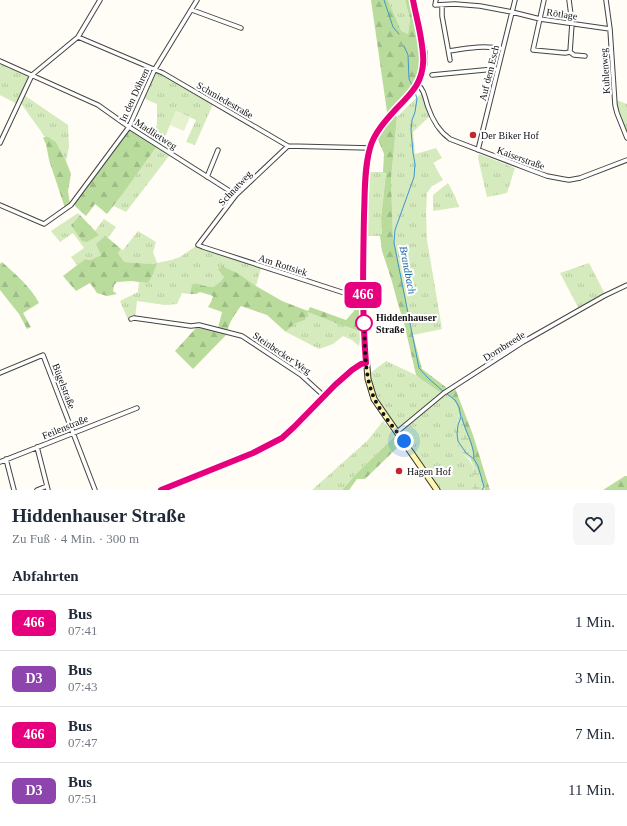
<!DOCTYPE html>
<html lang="de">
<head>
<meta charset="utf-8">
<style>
  :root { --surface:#fff; --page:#f6f6f7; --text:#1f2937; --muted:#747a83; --line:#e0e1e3 }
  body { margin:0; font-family:"Times New Roman",serif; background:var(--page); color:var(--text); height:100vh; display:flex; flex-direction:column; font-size:15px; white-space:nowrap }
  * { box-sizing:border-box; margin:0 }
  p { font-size:13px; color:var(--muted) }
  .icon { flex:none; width:22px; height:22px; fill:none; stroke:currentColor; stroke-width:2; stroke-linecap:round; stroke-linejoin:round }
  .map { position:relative; height:490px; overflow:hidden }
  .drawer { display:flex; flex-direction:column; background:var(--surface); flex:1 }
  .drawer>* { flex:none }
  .badge { padding:0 8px; border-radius:6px; font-size:14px; line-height:26px }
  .you { position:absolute; width:20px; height:20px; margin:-10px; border:3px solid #fff; border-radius:50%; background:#1a73e8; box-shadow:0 0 0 6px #1a73e833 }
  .map>.badge { position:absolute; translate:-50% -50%; box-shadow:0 0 0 2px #fff }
  h2 { padding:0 12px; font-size:15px; line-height:36px }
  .round { display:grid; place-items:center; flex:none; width:42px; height:42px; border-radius:6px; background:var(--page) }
  .summary { display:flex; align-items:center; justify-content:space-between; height:68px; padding:0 12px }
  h1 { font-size:19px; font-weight:700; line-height:30px }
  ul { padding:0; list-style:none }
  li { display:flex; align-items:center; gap:12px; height:56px; padding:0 12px; border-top:1px solid var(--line) }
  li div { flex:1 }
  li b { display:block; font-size:15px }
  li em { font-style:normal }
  li .badge { min-width:44px; font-weight:700; text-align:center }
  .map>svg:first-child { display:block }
  .grass { fill:url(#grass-tufts) }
  .forest { fill:url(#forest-firs) }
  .wetland { fill:url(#wetland-marsh) }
  .pitch { fill:#e6f2cf }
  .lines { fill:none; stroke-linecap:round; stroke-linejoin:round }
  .stream { stroke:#3f96cf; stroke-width:1 }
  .street-casing { stroke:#444; stroke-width:5.5 }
  .secondary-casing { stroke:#333; stroke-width:7 }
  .street { stroke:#fff; stroke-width:3.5 }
  .secondary { stroke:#fff6b0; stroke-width:5 }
  .line-casing { stroke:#fff; stroke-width:9 }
  .line { stroke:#e6007e; stroke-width:6 }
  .walk { stroke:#111; stroke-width:4; stroke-dasharray:0 7.2 }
  .poi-dot { fill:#c4262e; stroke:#fff; stroke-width:1.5 }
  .stop-dot { fill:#fff; stroke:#e6007e; stroke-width:2 }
  .labels { text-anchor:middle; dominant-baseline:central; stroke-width:4; stroke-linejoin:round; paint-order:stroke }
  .street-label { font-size:10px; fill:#111; stroke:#fff }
  .poi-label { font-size:10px; fill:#111; stroke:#fff; text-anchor:start }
  .stop-label { font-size:10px; font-weight:bold; fill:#111; stroke:#fff; text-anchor:start }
  .water-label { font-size:11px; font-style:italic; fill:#1768a6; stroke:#fff }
</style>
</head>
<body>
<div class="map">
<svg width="627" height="490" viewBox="0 0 627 490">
  <defs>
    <pattern id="grass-tufts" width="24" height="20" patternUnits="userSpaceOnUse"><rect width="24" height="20" fill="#d5ebbd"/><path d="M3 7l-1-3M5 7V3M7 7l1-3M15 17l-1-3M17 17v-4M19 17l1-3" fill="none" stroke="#b6c8a1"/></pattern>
    <pattern id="forest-firs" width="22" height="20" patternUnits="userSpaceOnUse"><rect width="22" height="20" fill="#b9dc9c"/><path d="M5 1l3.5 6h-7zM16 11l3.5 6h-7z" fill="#9ebc85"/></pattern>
    <pattern id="wetland-marsh" width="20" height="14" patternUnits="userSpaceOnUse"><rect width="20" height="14" fill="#d5ebbd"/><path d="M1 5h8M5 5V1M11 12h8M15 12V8" fill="none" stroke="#b6c8a1"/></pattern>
  </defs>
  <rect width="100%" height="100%" fill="#fffdf5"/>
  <path class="grass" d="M 388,0 L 405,0 L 410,19 L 408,34 L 401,32 Z
    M 0,63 L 29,75 L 30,79 L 17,104 L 0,95 Z
    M 157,72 L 213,104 L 195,145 L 186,142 L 196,120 L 176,111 L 161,146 L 149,138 L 157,125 L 157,104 L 143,98 L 155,73 Z
    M 422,93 L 429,117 L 413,132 L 415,154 L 436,148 L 442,158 L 433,163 L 443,180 L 432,186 L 427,193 L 426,213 L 427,240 L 442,329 L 413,335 L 395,243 L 393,238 L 391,179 L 397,117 L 415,99 Z
    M 24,95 L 68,125 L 69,147 L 66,161 L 56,142 L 47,136 L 45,137 L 20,102 Z
    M 616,100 L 627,104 L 627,134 L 618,111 Z
    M 157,146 L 169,154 L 169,156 L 126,212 L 114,206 Z
    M 479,154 L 515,168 L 507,193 L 487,197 L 478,158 Z
    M 369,172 L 386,172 L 381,218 L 382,233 L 380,236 L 366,236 Z
    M 448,183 L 455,196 L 459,207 L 433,211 L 433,195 Z
    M 78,213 L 80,215 L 71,225 L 99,235 L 95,231 L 104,219 L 116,227 L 108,238 L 105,236 L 101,255 L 90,260 L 85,259 L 77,265 L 71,257 L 84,248 L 73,233 L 60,242 L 51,231 Z
    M 138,231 L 156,242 L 153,252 L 157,263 L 171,260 L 180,257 L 196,246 L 261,268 L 256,286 L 239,274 L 224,277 L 220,282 L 213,287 L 192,285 L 190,294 L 182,293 L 177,304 L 165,305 L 137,301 L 135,319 L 129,322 L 120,301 L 138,292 L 139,282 L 148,283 L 156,263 L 155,264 L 123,262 L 118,253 L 121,249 L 123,250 Z
    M 589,263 L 605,294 L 579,309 L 560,273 Z
    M 308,311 L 331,321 L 342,326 L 345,326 L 361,332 L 359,346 L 352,340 L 343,336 L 333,344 L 319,349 L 286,332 L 294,324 L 305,320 Z
    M 386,361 L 416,375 L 422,380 L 441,393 L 402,426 L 397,427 L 394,425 L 375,396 L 372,386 L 369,374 Z
    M 446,394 L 453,400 L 457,407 L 459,414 L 457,420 L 462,453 C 477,466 475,471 472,490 L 439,490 L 402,436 L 401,430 Z
    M 383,421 L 395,436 L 357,473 L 342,490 L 312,490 L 368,440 Z"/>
  <path class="forest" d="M 371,0 L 388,0 L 401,31 L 408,34 L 410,19 L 405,0 L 412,0 L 421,49 L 422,59 L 421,68 L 417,78 L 407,94 L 404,95 L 395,106 L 387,112 Z
    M 395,115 L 397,117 L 391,179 L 393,238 L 395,243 L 413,335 L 422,369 L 447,388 L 441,393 L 422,380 L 416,375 L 404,323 L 398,304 L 391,278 L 382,251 L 380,236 L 382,233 L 381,218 L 386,173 L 383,172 L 384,154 L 377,137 L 388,122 Z
    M 129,131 L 132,131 L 157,146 L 122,195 L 107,214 L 95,204 L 86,216 L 75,206 L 75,203 Z
    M 47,136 L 56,142 L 66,161 L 71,174 L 68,191 L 70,204 L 65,208 L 49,160 L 46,144 L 43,138 Z
    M 80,215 L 99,235 L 87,242 L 82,241 L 71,225 Z
    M 105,236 L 108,238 L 121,249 L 118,253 L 124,262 L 154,264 L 157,263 L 153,274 L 148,283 L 131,281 L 117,282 L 114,285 L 113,291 L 117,294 L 107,296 L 97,293 L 90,283 L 76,291 L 63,276 L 85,259 L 90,260 L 101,255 L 96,244 Z
    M 2,262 C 15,274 31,287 39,303 L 23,313 L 31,327 L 27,329 L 19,314 L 0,290 L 0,264 Z
    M 222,266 L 239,274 L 256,286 L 282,301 L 308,311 L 310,307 L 346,320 L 354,311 L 358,300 L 361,301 L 361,332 L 345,326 L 342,326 L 331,321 L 308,312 L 305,320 L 294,324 L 286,332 L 267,315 L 241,306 C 235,314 228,323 227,334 L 193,369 L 175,351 L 196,328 L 200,327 L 216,330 L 218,328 L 222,312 L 208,307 L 211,302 L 213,296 L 200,292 L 196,294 L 190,294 L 192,284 L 213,287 L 220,282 L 224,277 L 218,269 Z
    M 455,388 L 473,435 L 490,490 L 485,490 L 480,475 L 473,461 L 473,452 L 459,414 C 457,403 454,400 446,394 Z
    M 395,436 L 399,442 L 399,446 L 365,479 L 357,479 L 349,490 L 342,490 L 357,473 Z
    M 625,476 L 627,476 L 627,490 L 603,490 Z"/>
  <path class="wetland" d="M 459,414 L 473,452 L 473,461 L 480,475 L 485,490 L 472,490 L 474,469 L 471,460 L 462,453 L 457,443 L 454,431 Z"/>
  <path class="pitch" d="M 176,111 L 190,117 L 184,131 L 170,125 Z"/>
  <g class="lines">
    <path class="stream" d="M 384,0 L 393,27 L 399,34
      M 404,46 L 408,55 L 409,79 L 413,87
      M 415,92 L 417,99 L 415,112 L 412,120 L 411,130 L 413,153 L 415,164 L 414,177 L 395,230 L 394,243 L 419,368 L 428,378 L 444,392
      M 447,394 L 455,400 L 459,407 L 461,417 L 458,425 L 457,434 L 458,441 L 466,453 L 474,459 L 478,466 L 484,487 L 482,490
      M 462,418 C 465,431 474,444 474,458"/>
    <defs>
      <path id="street" d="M 436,0 L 435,5 L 455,4 L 480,6 L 512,12 L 540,19 L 610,29
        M 544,0 L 533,50 L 565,53 L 570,52 L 572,23 L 569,0
        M 606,0 L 610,29 L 615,105 L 617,113 L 627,138
        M 442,5 L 442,16 L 450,60
        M 192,10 L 241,28
        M 78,37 L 163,73 L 288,146 L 370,148
        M 449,51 C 468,48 484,45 503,49
        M 570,52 L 574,55 L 585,56
        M 0,61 L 98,105 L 129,127 L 236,195
        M 432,75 L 484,70 L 498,69
        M 417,84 C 425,90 425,99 428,107 C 432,119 440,132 450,139 L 531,170 L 547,176 L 563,179 L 569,180 L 580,178 L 627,160
        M 0,143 L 32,75 L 78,37 L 100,0
        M 288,146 L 236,195 L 198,245 L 203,247 L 363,299
        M 478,150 L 515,0
        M 207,177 L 218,150
        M 0,205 L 44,224 L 71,205 L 129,127 L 155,69 L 197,0
        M 131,319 L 134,318 L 191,326 L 199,325 L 242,336 L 301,375 L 324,396
        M 0,373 L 43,355 L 95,490
        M 397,432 L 444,393 L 523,342 L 604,296 L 627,285
        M 37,447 L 48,490
        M 6,459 L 14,490
        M 0,462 L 137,408
        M 37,490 L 47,486"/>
      <path id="secondary" d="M 413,0 L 424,52 L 424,64 L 423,69 L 420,79 L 416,87 L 408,96 L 384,122 L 375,136 L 370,148 L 366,165 L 363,259 L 364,331 L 368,379 L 374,399 L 437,490
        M 161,490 L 254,452 L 282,438 L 295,427 L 335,385 L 352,370 L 361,364 L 366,363"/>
    </defs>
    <use href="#street" class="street-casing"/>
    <use href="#secondary" class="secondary-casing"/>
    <use href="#street" class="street"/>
    <use href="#secondary" class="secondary"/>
  </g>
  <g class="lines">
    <defs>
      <path id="line" d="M 161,490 L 253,453 L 282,438 L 294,427 L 335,385 L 352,370 L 361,364 L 366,363 C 362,314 363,264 364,215 C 365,193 364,169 370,148 C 374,133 386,120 397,108 C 404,101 411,94 416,86 C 427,68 423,51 420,33 C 418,22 415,11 413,0"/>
    </defs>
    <use href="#line" class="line-casing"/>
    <use href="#line" class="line"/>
    <path class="walk" d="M 364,323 L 364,320 C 365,345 364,378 375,400 C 382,414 394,428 404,441"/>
  </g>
  <g class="poi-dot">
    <circle cx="473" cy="135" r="4"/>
    <circle cx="399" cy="471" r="4"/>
  </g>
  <circle class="stop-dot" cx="364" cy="323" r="8"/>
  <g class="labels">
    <g class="street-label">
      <text transform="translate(562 14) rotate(8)">Rötlage</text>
      <text transform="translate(605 71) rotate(-94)">Kuhlenweg</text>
      <text transform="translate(489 73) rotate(-76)">Auf dem Esch</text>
      <text transform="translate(134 95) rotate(-65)">In den Döhren</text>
      <text transform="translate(225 100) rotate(30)">Schmiedestraße</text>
      <text transform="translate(156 134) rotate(33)">Madlietweg</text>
      <text transform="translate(521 158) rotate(20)">Kaiserstraße</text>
      <text transform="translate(235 188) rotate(-47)">Schnatweg</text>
      <text transform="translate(283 265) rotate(18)">Am Rottsiek</text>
      <text transform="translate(504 346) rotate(-32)">Dornbreede</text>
      <text transform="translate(282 353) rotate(34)">Steinbecker Weg</text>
      <text transform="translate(64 386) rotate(69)">Bügelstraße</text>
      <text transform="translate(65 427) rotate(-22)">Feilenstraße</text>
    </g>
    <g class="poi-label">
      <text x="481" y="135">Der Biker Hof</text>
      <text x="407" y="471">Hagen Hof</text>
    </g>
    <g class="stop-label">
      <text x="376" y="317">Hiddenhauser<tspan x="376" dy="12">Straße</tspan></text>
    </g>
    <g class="water-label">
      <text transform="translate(408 270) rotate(79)">Brandbach</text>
    </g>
  </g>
</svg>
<div class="you" style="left:404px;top:441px"></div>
<b class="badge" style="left:363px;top:295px;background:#e6007e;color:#fff">466</b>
</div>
<section class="drawer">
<div class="summary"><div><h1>Hiddenhauser Straße</h1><p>Zu Fuß · 4 Min. · 300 m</p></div><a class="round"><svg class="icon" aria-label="heart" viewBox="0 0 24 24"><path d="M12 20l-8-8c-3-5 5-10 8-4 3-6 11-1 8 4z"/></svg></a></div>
<h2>Abfahrten</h2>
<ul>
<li><span class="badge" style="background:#e6007e;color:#fff">466</span><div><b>Bus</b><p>07:41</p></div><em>1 Min.</em></li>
<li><span class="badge" style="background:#8e44ad;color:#fff">D3</span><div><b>Bus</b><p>07:43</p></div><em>3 Min.</em></li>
<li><span class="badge" style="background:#e6007e;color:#fff">466</span><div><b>Bus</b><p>07:47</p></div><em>7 Min.</em></li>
<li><span class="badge" style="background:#8e44ad;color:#fff">D3</span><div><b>Bus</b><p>07:51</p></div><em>11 Min.</em></li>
</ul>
</section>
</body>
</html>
